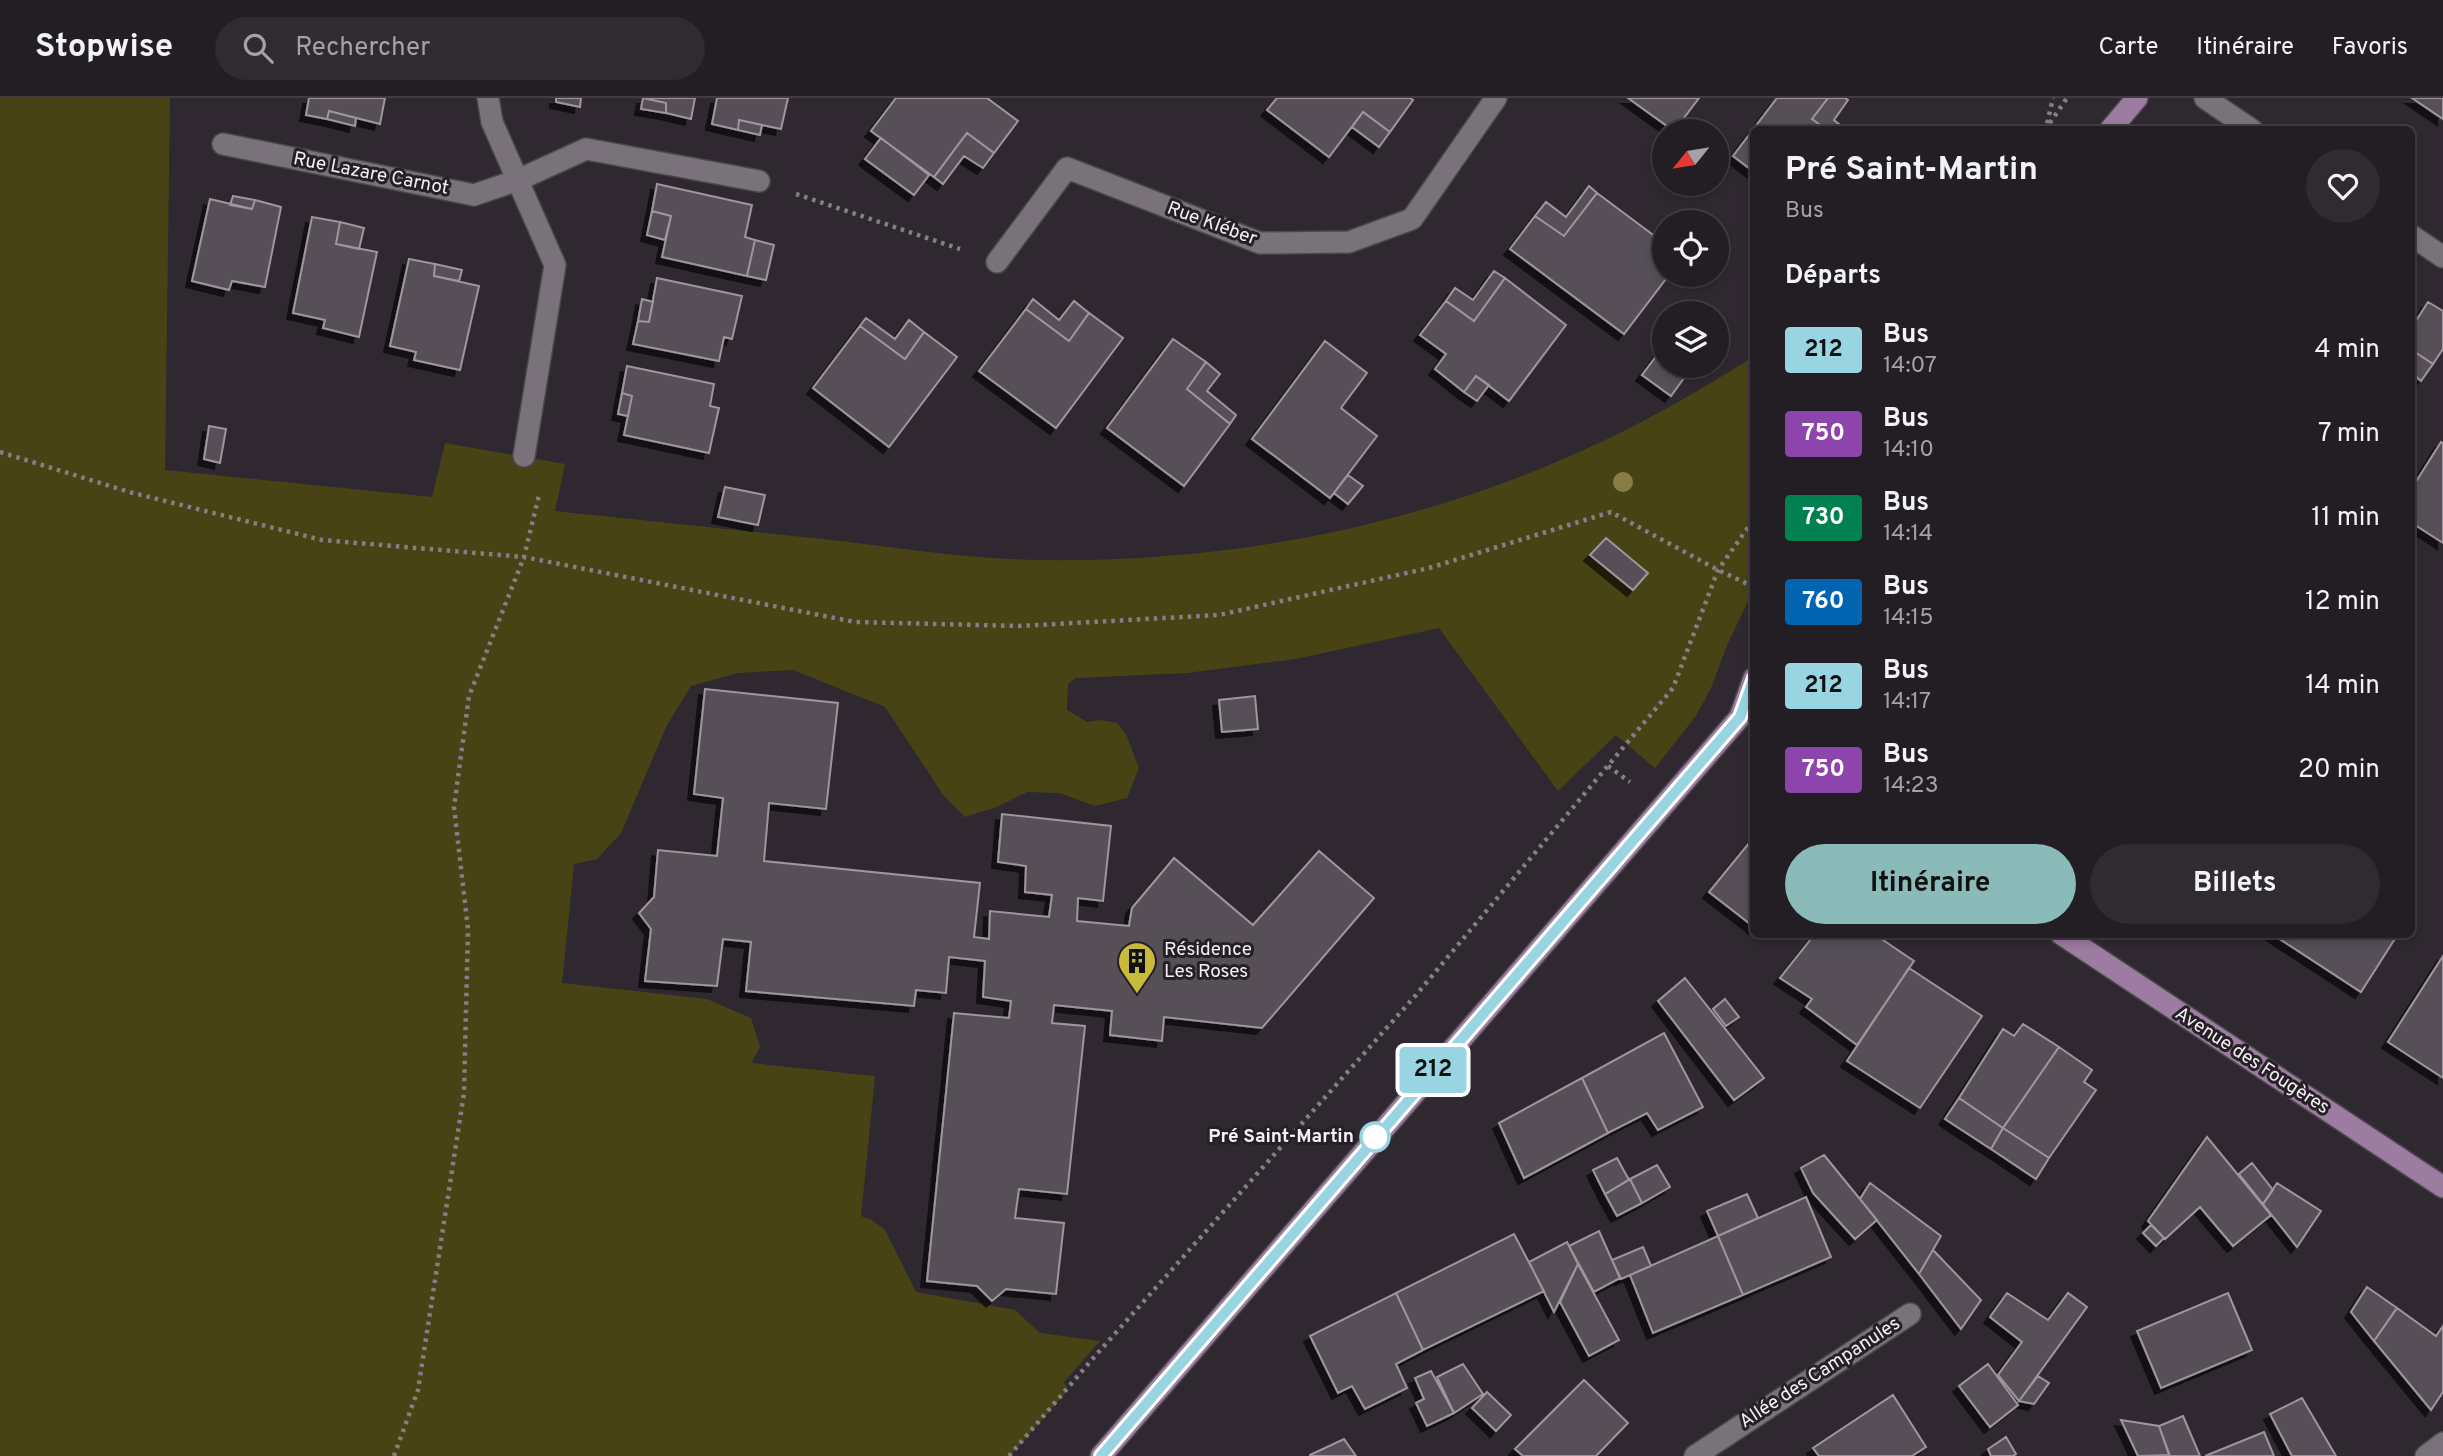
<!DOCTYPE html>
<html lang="fr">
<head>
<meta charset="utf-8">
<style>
  :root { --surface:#231e24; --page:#2f2b31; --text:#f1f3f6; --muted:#a3a2a6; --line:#403c41; --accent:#8bbbb9 }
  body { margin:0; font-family:Overpass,sans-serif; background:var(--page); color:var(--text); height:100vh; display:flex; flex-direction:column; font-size:26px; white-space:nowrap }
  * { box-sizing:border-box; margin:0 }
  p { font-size:23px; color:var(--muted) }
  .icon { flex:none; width:38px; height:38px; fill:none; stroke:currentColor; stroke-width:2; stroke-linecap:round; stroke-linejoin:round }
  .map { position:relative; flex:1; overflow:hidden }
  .drawer { position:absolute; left:1750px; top:28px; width:665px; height:812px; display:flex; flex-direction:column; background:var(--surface); border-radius:10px; box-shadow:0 4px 10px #0003,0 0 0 2px var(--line) }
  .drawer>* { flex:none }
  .badge { padding:0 14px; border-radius:5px; font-size:24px; line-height:46px }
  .needle { width:46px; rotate:240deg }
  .tools { position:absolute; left:1652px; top:21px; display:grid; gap:14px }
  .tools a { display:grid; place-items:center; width:77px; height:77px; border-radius:50%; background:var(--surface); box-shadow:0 4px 10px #0003,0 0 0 2px var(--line); font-size:35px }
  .map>.badge { position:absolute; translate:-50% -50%; box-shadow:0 0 0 4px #fff }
  h2 { padding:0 35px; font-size:26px; line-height:63px }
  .round { display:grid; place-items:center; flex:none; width:74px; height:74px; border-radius:37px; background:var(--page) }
  .summary { display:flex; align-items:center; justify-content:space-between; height:119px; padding:0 35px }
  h1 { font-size:33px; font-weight:700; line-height:52px }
  .cta { display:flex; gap:14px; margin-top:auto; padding:14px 35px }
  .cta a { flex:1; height:80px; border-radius:42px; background:var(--accent); color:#111; font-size:28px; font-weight:700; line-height:80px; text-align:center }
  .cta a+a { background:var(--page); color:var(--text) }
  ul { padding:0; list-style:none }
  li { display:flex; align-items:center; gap:21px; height:84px; padding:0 35px }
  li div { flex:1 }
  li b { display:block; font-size:26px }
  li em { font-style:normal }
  li .badge { min-width:77px; font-weight:700; text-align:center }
  header { display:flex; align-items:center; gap:42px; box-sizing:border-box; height:98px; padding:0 35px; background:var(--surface); border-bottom:2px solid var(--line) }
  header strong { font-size:33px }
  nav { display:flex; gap:38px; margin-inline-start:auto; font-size:24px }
  .search { width:490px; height:63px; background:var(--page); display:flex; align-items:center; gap:18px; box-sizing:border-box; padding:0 24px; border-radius:38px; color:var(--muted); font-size:26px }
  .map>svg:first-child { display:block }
  .green { fill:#484314 }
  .building { fill:#574f58; stroke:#9e959f; stroke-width:2; filter:url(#shadow) }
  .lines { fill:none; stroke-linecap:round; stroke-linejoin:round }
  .street-casing { stroke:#4c474d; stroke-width:24 }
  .secondary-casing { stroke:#4c474d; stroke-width:24 }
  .path { stroke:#847e85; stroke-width:4.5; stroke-dasharray:3.5 5; stroke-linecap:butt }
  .street { stroke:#7a727b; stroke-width:21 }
  .secondary { stroke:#9c7ca1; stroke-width:21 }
  .tree { fill:#887e45 }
  .line-casing { stroke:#fff; stroke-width:16 }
  .line { stroke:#98d4e2; stroke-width:10 }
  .stop-dot { fill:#fff; stroke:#98d4e2; stroke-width:3.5 }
  .labels { text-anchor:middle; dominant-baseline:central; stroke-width:6; stroke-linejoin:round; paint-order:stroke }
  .street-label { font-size:19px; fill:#f5f0f5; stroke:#261f26 }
  .poi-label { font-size:19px; fill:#f5f0f5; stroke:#261f26; text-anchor:start }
  .stop-label { font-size:19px; font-weight:bold; fill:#f5f0f5; stroke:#261f26; text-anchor:end }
</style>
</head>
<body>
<header>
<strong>Stopwise</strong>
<div class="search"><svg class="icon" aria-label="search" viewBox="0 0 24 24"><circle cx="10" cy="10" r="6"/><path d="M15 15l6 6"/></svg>Rechercher</div>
<nav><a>Carte</a><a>Itinéraire</a><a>Favoris</a></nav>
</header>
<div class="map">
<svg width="2443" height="1358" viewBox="0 0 2443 1358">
  <defs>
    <filter id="shadow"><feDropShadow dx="-6" dy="6" stdDeviation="0" flood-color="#0009"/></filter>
  </defs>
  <rect width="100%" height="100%" fill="#2f2830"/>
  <path class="green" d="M 0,0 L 170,0 L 165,372 L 432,399 L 445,345 L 565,366 L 555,413 C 650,423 745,433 840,443 C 906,451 972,461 1039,462 C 1233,465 1426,427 1601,344 C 1654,319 1704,290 1753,259 L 1753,493 L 1728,545 L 1711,590 L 1696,618 L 1655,670 L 1616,637 L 1558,693 L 1439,530 L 1296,561 L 1187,575 L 1076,580 L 1068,586 L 1067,612 L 1087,624 L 1100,622 L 1117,625 L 1126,636 L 1139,670 L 1127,700 L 1095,708 L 1059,695 L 1027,694 L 997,709 L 965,719 L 944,698 L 885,609 L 793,572 L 738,575 L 691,588 L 667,627 L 621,735 L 597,761 L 574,766 L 562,885 L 707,901 L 751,920 L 760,949 L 751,965 L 875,978 L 861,1118 L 872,1122 L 885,1132 L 916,1194 L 1015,1212 L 1040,1235 L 1100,1243 L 1064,1284 L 1068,1292 L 1010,1358 L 0,1358 Z"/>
  <path class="building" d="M 309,0 L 385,0 L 380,26 L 329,13 L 327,21 L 306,17 Z
    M 556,0 L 581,0 L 580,9 L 556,4 Z
    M 643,0 L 695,0 L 691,21 L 666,15 L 666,5 Z
    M 643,0 L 666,5 L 666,15 L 641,11 Z
    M 717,0 L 788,0 L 781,31 L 739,22 L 738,32 L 712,26 Z
    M 896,0 L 987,0 L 1018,23 L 994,55 L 967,35 L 934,79 L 871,33 Z
    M 1277,0 L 1410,0 L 1413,2 L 1390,34 L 1363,14 L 1329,59 L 1267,12 Z
    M 1628,0 L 1699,0 L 1674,33 Z
    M 1777,0 L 1828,0 L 1812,21 L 1827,32 L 1754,32 L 1754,74 L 1733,58 Z
    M 1828,0 L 1845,0 L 1848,2 L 1834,22 L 1846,32 L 1827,32 L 1812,21 Z
    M 2412,0 L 2443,0 L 2443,21 Z
    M 329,13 L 356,20 L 355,28 L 327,21 Z
    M 1363,14 L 1390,34 L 1379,49 L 1352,29 Z
    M 739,22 L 762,27 L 760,37 L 738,32 Z
    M 967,35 L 994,55 L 983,70 L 964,58 L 943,86 L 934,79 Z
    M 881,40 L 929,77 L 914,97 L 865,61 Z
    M 657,86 L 752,107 L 745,139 L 755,142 L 747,178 L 662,159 L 671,118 L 652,113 Z
    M 1589,88 L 1597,95 L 1564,138 L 1535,118 L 1546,104 L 1566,119 Z
    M 1597,95 L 1664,145 L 1664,177 L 1669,177 L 1624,236 L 1510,151 L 1535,118 L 1564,138 Z
    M 233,98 L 255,102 L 252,111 L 230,107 Z
    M 210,101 L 252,111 L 255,102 L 281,109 L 265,189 L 232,183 L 229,192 L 192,183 Z
    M 652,113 L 671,118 L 665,142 L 647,137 Z
    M 312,119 L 340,124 L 336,146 L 377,154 L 359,239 L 323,230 L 325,222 L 293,215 Z
    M 340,124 L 364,130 L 359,151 L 336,146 Z
    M 755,142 L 774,147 L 766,182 L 747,178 Z
    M 409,161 L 435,166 L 434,178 L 479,188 L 460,272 L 414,262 L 416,254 L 390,248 Z
    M 435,166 L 462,172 L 459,183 L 434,178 Z
    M 1494,173 L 1505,180 L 1474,223 L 1446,203 L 1455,190 L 1473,202 Z
    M 657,180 L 742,198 L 732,241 L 724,239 L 719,263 L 633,246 L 638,223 L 649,224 Z
    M 1505,180 L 1566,227 L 1509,303 L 1476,278 L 1464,294 L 1435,271 L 1446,256 L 1420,237 L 1446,203 L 1474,223 Z
    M 642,201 L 653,204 L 649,224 L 638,223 Z
    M 1033,201 L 1059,222 L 1074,203 L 1089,215 L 1069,243 L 1026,211 Z
    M 2428,204 L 2443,213 L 2443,251 L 2433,266 L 2412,252 L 2412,229 Z
    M 1026,211 L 1069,243 L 1089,215 L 1123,240 L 1056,330 L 979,273 Z
    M 866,220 L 895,241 L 909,222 L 924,234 L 905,261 L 860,228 Z
    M 860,228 L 905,261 L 924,234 L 957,259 L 889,349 L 813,290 Z
    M 1173,241 L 1206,264 L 1187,291 L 1230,326 L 1184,388 L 1107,330 Z
    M 1325,243 L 1367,275 L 1341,310 L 1377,338 L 1330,400 L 1252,341 Z
    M 1664,248 L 1664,268 L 1692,269 L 1671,298 L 1642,277 Z
    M 2412,252 L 2433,266 L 2421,283 L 2412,275 Z
    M 1206,264 L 1220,276 L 1207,293 L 1236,317 L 1230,326 L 1187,291 Z
    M 627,268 L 714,286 L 710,308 L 719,310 L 709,355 L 624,337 L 632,298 L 622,295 Z
    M 1476,278 L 1489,287 L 1477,303 L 1464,294 Z
    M 622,295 L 632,298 L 628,318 L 618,316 Z
    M 209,328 L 226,331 L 220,365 L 204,361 Z
    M 2441,344 L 2443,345 L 2443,445 L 2412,425 L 2412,390 Z
    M 1348,377 L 1363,388 L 1348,406 L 1334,395 Z
    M 725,389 L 765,397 L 758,427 L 718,419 Z
    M 1606,440 L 1648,475 L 1633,492 L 1590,457 Z
    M 705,591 L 838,605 L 826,711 L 769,705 L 764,763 L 980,785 L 974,839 L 989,841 L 990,813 L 1049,819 L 1052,797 L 1025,794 L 1026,768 L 998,764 L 1002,716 L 1111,728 L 1103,803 L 1078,800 L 1077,823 L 1129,828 L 1132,810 L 1174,760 L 1253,827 L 1319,753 L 1374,800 L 1262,930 L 1164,919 L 1162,943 L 1110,937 L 1112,913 L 1054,907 L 1052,925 L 1085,928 L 1067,1096 L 1019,1091 L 1015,1120 L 1064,1125 L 1056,1196 L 1006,1191 L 992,1203 L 977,1188 L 927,1183 L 954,915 L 1009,920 L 1011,903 L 983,899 L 985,863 L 949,859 L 946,895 L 916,892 L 914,908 L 746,893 L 751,844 L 723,841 L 717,888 L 645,883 L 651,831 L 639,815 L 654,799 L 658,752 L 717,758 L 723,700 L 694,696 Z
    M 1255,598 L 1258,631 L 1222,634 L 1219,602 Z
    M 1754,739 L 1754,829 L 1709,794 Z
    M 1815,836 L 1874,836 L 1914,863 L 1857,947 L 1806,909 L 1812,901 L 1780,880 Z
    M 2272,836 L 2398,836 L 2361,894 Z
    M 2443,858 L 2443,980 L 2388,944 Z
    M 1909,870 L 1982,918 L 1920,1010 L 1847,963 Z
    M 1685,880 L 1764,980 L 1734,1002 L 1658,903 Z
    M 1725,901 L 1739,919 L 1726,928 L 1713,911 Z
    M 2023,926 L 2059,949 L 2003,1030 L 1959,1000 L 2003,931 L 2014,938 Z
    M 1664,935 L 1703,1009 L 1658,1032 L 1647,1015 L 1608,1035 L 1582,980 Z
    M 2059,949 L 2092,972 L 2084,984 L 2096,992 L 2049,1060 L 2003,1030 Z
    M 1582,980 L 1608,1035 L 1524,1080 L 1499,1025 Z
    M 1959,1000 L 2003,1030 L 1991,1051 L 1945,1021 Z
    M 2003,1030 L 2049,1060 L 2036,1081 L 1991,1051 Z
    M 2207,1039 L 2271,1117 L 2233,1148 L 2200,1109 L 2165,1141 L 2148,1123 Z
    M 1824,1057 L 1877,1122 L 1855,1141 L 1813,1095 L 1801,1070 Z
    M 1617,1060 L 1629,1082 L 1605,1096 L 1593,1072 Z
    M 2252,1065 L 2273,1092 L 2263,1106 L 2239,1076 Z
    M 1657,1067 L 1670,1089 L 1642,1105 L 1630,1081 Z
    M 1630,1081 L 1642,1105 L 1617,1118 L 1605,1096 Z
    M 1870,1085 L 1941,1138 L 1919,1176 L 1860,1101 Z
    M 2277,1085 L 2321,1113 L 2297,1149 L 2263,1106 Z
    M 1747,1096 L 1758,1120 L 1718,1138 L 1707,1113 Z
    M 1806,1099 L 1831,1159 L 1743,1197 L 1718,1138 Z
    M 2151,1127 L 2164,1140 L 2156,1148 L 2143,1135 Z
    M 1599,1133 L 1620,1180 L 1594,1194 L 1569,1148 Z
    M 1514,1136 L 1544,1193 L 1423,1252 L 1396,1195 Z
    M 1718,1138 L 1743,1197 L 1653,1235 L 1630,1177 Z
    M 1567,1144 L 1578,1166 L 1554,1214 L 1529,1164 Z
    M 1643,1149 L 1651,1168 L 1621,1181 L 1612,1162 Z
    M 1933,1152 L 1981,1202 L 1961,1231 L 1919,1176 Z
    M 1578,1166 L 1619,1242 L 1589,1258 L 1560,1204 Z
    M 2367,1189 L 2397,1210 L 2374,1243 L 2351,1214 Z
    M 1396,1195 L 1423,1252 L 1396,1266 L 1407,1290 L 1365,1311 L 1352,1288 L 1338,1295 L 1310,1238 Z
    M 2007,1195 L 2048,1222 L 2068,1195 L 2087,1209 L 2019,1303 L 1998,1277 L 2022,1244 L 1990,1219 Z
    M 2228,1195 L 2252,1252 L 2161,1290 L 2137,1233 Z
    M 2397,1210 L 2436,1238 L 2443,1228 L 2443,1294 L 2431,1312 L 2374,1243 Z
    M 1463,1266 L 1483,1296 L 1454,1315 L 1437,1279 Z
    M 1988,1266 L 2018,1307 L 1990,1329 L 1959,1288 Z
    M 1431,1273 L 1454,1315 L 1427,1328 L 1416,1305 L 1424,1301 L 1415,1280 Z
    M 2038,1278 L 2049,1285 L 2034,1306 L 2019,1303 Z
    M 1584,1282 L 1628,1325 L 1596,1358 L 1523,1358 L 1515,1351 Z
    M 1487,1294 L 1511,1317 L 1496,1333 L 1472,1310 Z
    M 1893,1297 L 1926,1349 L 1912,1358 L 1819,1358 L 1813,1350 Z
    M 2302,1300 L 2336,1358 L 2292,1358 L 2270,1316 Z
    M 2183,1318 L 2200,1358 L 2170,1358 L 2159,1328 Z
    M 2121,1322 L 2159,1328 L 2169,1357 L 2138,1358 Z
    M 2264,1334 L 2274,1358 L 2205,1358 Z
    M 2006,1339 L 2016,1356 L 2013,1358 L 1991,1358 L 1988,1351 Z
    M 1344,1341 L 1356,1358 L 1310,1358 L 1310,1357 Z"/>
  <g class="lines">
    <defs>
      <path id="street" d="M 488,0 L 492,24 L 555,167 L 524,358
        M 2205,0 L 2252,32
        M 223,46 L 474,97 L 518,82 L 586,51 L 759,83
        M 2412,138 L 2443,159
        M 997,164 L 1067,70 L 1260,145 L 1349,144 L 1412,121 L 1496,0
        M 1695,1358 L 1910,1216
        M 2426,1358 L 2443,1345"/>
      <path id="secondary" d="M 2110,32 L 2137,0
        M 2061,836 L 2443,1089
        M 1101,1358 L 1740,619 L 1754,580"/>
    </defs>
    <use href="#street" class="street-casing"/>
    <use href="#secondary" class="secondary-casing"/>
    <path class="path" d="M 2045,32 L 2067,0
      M 2049,32 L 2046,30 L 2053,0
      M 796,96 L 960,151
      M 0,354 L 133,395 L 322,442 L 524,459 L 855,524 L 1019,528 L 1219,517 L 1429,470 L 1611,414 L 1718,472 L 1754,489
      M 1608,668 L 1630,684
      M 394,1358 L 418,1292 L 464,995 L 468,831 L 454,709 L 469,598 L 524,459 L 539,397
      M 1009,1358 L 1096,1257 L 1416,897 L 1673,590 L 1718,472 L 1754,421"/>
    <use href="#street" class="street"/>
    <use href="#secondary" class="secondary"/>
  </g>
  <circle class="tree" cx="1623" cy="384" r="10"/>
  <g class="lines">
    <defs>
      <path id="line" d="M 1101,1358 L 1740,619 L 1754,580"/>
    </defs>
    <use href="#line" class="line-casing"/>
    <use href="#line" class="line"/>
  </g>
  <defs>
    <symbol id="building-pin" viewBox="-11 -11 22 30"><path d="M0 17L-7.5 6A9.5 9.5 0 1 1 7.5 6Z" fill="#c8bb3b" stroke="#261f26"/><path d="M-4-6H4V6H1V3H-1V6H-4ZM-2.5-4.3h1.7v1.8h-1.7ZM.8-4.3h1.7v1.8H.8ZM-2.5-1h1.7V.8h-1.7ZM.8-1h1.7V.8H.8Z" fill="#111"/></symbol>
  </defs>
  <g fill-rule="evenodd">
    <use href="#building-pin" x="1115" y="841" width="44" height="60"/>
  </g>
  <circle class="stop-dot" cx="1375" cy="1039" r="14"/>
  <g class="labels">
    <g class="street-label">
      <text transform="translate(371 76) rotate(11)">Rue Lazare Carnot</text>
      <text transform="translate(1212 126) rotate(20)">Rue Kléber</text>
      <text transform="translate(2252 963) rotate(33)">Avenue des Fougères</text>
      <text transform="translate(1820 1275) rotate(-33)">Allée des Campanules</text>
    </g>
    <g class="poi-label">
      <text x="1164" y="852">Résidence<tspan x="1164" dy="22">Les Roses</tspan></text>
    </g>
    <g class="stop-label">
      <text x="1354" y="1039">Pré Saint-Martin</text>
    </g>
  </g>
</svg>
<div class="tools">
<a><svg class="needle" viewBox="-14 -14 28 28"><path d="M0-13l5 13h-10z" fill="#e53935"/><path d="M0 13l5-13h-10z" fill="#a3a2a6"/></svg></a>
<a><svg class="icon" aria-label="locate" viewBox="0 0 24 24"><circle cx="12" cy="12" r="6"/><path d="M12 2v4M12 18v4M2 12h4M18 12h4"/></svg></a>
<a><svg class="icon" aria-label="layers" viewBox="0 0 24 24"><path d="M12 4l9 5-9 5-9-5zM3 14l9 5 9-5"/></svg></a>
</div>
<b class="badge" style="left:1433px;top:972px;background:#98d4e2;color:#111">212</b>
<section class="drawer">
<div class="summary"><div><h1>Pré Saint-Martin</h1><p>Bus</p></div><a class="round"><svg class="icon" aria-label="heart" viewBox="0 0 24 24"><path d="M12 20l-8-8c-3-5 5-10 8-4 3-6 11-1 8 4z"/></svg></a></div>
<h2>Départs</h2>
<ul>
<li><span class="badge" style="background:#98d4e2;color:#111">212</span><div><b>Bus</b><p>14:07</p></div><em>4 min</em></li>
<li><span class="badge" style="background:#8e44ad;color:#fff">750</span><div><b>Bus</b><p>14:10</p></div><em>7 min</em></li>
<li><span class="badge" style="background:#00814f;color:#fff">730</span><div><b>Bus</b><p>14:14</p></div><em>11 min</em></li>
<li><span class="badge" style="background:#0064b0;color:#fff">760</span><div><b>Bus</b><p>14:15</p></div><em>12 min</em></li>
<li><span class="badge" style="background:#98d4e2;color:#111">212</span><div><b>Bus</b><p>14:17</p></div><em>14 min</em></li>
<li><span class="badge" style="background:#8e44ad;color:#fff">750</span><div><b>Bus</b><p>14:23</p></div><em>20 min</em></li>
</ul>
<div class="cta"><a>Itinéraire</a><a>Billets</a></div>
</section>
</div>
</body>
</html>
